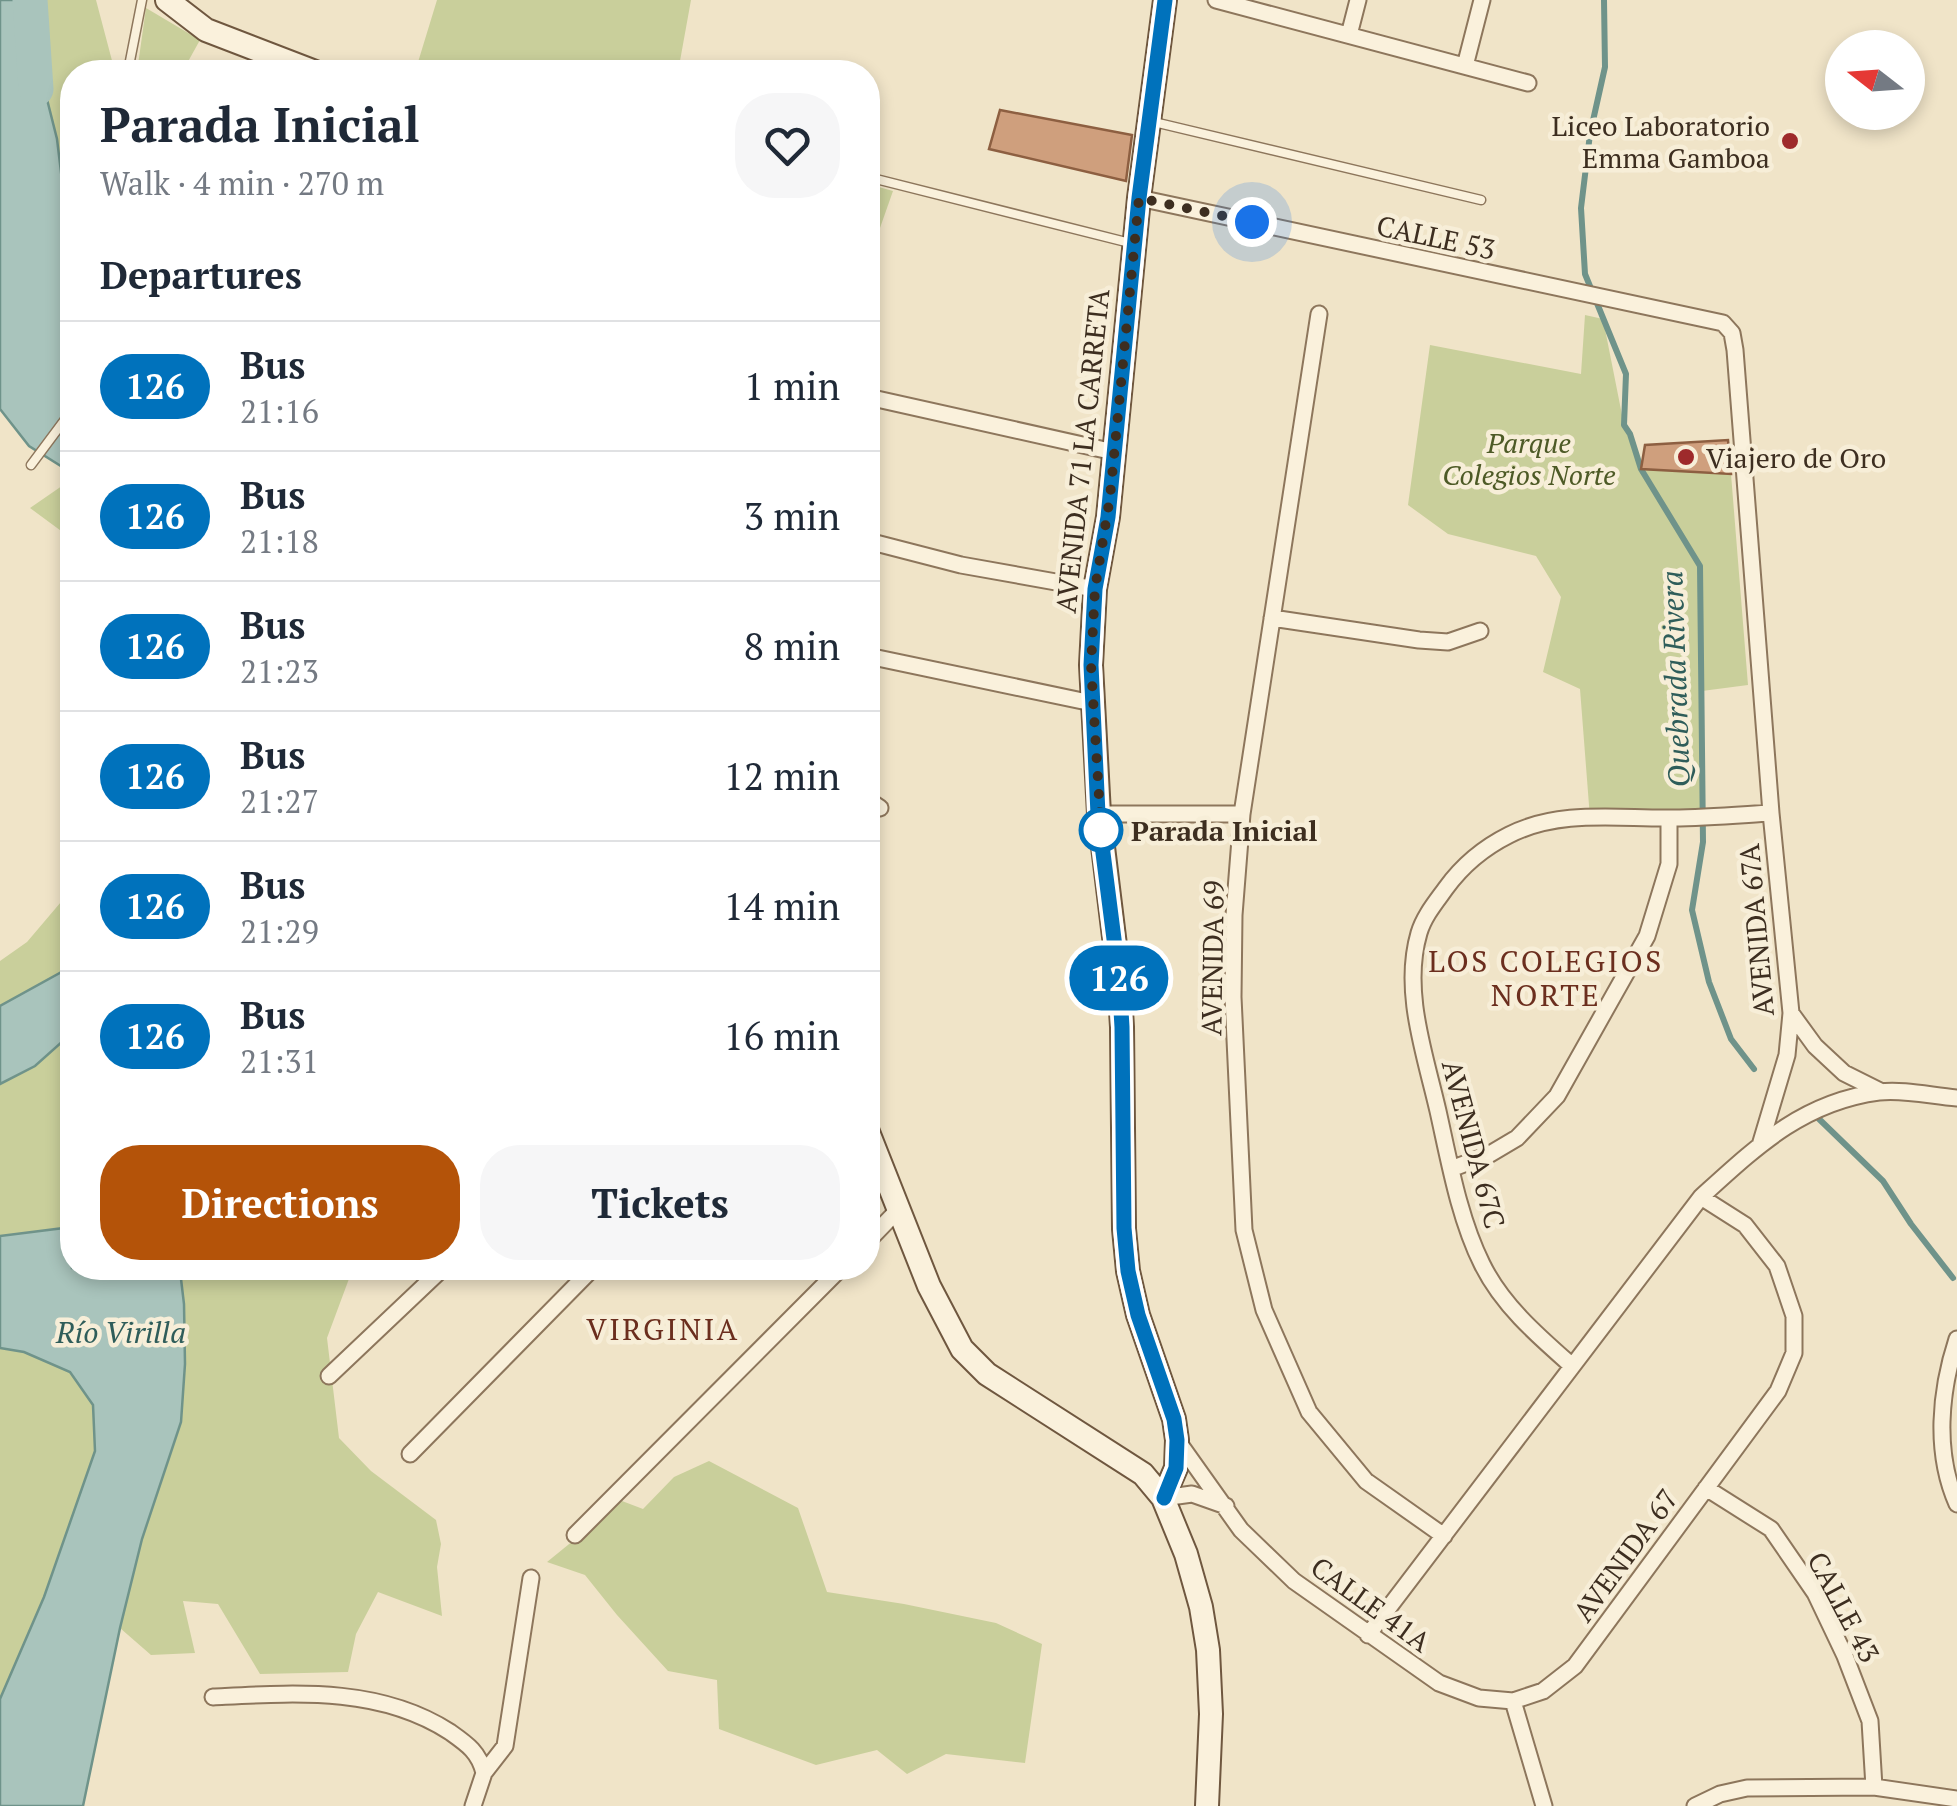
<!DOCTYPE html>
<html lang="en">
<head>
<meta charset="utf-8">
<style>
  :root { --surface:#fff; --page:#f6f6f7; --text:#1f2937; --muted:#747a83; --line:#e0e1e3; --accent:#b45309 }
  body { margin:0; font-family:"PT Serif",serif; background:var(--page); color:var(--text); height:100vh; display:flex; flex-direction:column; font-size:38px; white-space:nowrap }
  * { box-sizing:border-box; margin:0 }
  p { font-size:32px; color:var(--muted) }
  .icon { flex:none; width:55px; height:55px; fill:none; stroke:currentColor; stroke-width:2; stroke-linecap:round; stroke-linejoin:round }
  .map { position:relative; flex:1; overflow:hidden }
  .details { position:absolute; left:60px; top:60px; width:820px; height:1220px; display:flex; flex-direction:column; background:var(--surface); border-radius:40px; box-shadow:0 5px 15px #0003 }
  .details>* { flex:none }
  .badge { padding:0 20px; border-radius:32px; font-size:35px; line-height:65px }
  .needle { width:65px; rotate:287deg }
  .buttons { position:absolute; left:1825px; top:30px; display:grid; gap:20px }
  .buttons a { display:grid; place-items:center; width:100px; height:100px; border-radius:50%; background:var(--surface); box-shadow:0 5px 15px #0003; font-size:50px }
  .you { position:absolute; width:50px; height:50px; margin:-25px; border:8px solid #fff; border-radius:50%; background:#1a73e8; box-shadow:0 0 0 15px #1a73e833 }
  .map>.badge { position:absolute; translate:-50% -50%; box-shadow:0 0 0 5px #fff }
  h2 { padding:0 40px; font-size:38px; line-height:90px }
  .round { display:grid; place-items:center; flex:none; width:105px; height:105px; border-radius:40px; background:var(--page) }
  .headline { display:flex; align-items:center; justify-content:space-between; height:170px; padding:0 40px }
  h1 { font-size:48px; font-weight:700; line-height:75px }
  .action { display:flex; gap:20px; margin-top:auto; padding:20px 40px }
  .action a { flex:1; height:115px; border-radius:40px; background:var(--accent); color:#fff; font-size:40px; font-weight:700; line-height:115px; text-align:center }
  .action a+a { background:var(--page); color:var(--text) }
  ul { padding:0; list-style:none }
  li { display:flex; align-items:center; gap:30px; height:130px; padding:0 40px; border-top:2px solid var(--line) }
  li div { flex:1 }
  li b { display:block; font-size:38px }
  li em { font-style:normal }
  li .badge { min-width:110px; font-weight:700; text-align:center }
  .map>svg:first-child { display:block }
  .green { fill:#c9cf9b }
  .water { fill:#a9c4bc; stroke:#6f938a; stroke-width:2.5 }
  .lines { fill:none; stroke-linecap:round; stroke-linejoin:round }
  .stream { stroke:#6f938a; stroke-width:6 }
  .river { stroke:#a9c4bc; stroke-width:35 }
  .building { fill:#cf9f7d; stroke:#8d5f41; stroke-width:2.5 }
  .lane-casing { stroke:#8d765c; stroke-width:11 }
  .street-casing { stroke:#8d765c; stroke-width:19 }
  .secondary-casing { stroke:#6f573f; stroke-width:26 }
  .lane { stroke:#faf1dc; stroke-width:8 }
  .street { stroke:#faf1dc; stroke-width:15 }
  .secondary { stroke:#faf1dc; stroke-width:22 }
  .line-casing { stroke:#fff; stroke-width:22 }
  .line { stroke:#0072bc; stroke-width:15 }
  .walk { stroke:#3d2e20; stroke-width:10; stroke-dasharray:0 18 }
  .poi-dot { fill:#9e2a2b; stroke:#f7eed8; stroke-width:4 }
  .stop-dot { fill:#fff; stroke:#0072bc; stroke-width:5 }
  .labels { text-anchor:middle; dominant-baseline:central; stroke-width:9; stroke-linejoin:round; paint-order:stroke }
  .poi-label { font-size:28px; fill:#3d2e20; stroke:#f7eed8; text-anchor:end }
  .street-label { font-size:28px; fill:#3d2e20; stroke:#f7eed8 }
  .park-label { font-size:28px; font-style:italic; fill:#4d5a26; stroke:#f7eed8 }
  .stop-label { font-size:28px; font-weight:bold; fill:#3d2e20; stroke:#f7eed8; text-anchor:start }
  .water-label { font-size:30px; font-style:italic; fill:#2f5d5a; stroke:#f7eed8 }
  .neighbourhood-label { font-size:30px; letter-spacing:2.5px; fill:#6b2e1e; stroke:#f7eed8 }
</style>
</head>
<body>
<div class="map">
<svg width="1957" height="1806" viewBox="0 0 1957 1806">
  <rect width="100%" height="100%" fill="#f0e4c8"/>
  <path class="green" d="M 22,0 L 96,0 L 115,72 L 72,72 L 72,326 L 65,205 L 57,139 Z
    M 437,0 L 691,0 L 678,72 L 415,72 Z
    M 146,8 L 200,40 L 185,67 L 192,72 L 137,72 Z
    M 868,184 L 893,191 L 868,262 Z
    M 1585,315 L 1603,319 L 1624,425 L 1641,469 L 1731,474 L 1748,685 L 1702,691 L 1704,812 L 1590,818 L 1580,689 L 1543,672 L 1561,597 L 1536,556 L 1448,534 L 1408,505 L 1430,345 L 1581,374 Z
    M 72,479 L 72,539 L 30,508 Z
    M 72,889 L 72,961 L 65,970 L 0,1006 L 0,961 L 27,942 Z
    M 72,1033 L 72,1227 L 0,1236 L 0,1084 L 35,1066 Z
    M 175,1268 L 353,1268 L 327,1338 L 339,1438 L 371,1471 L 436,1520 L 441,1544 L 437,1567 L 442,1616 L 378,1592 L 356,1634 L 348,1672 L 260,1674 L 218,1604 L 183,1601 L 195,1653 L 151,1655 L 120,1628 L 185,1364 L 184,1304 L 181,1279 Z
    M 0,1348 L 24,1352 L 70,1372 L 93,1405 L 95,1451 L 44,1597 L 0,1699 Z
    M 709,1461 L 798,1508 L 827,1592 L 904,1604 L 996,1623 L 1042,1644 L 1025,1763 L 946,1754 L 907,1774 L 877,1750 L 816,1765 L 719,1729 L 717,1680 L 668,1671 L 617,1615 L 585,1575 L 547,1562 L 622,1501 L 643,1509 L 674,1477 Z"/>
  <path class="water" d="M 0,0 L 22,0 L 57,139 L 65,205 L 72,326 L 72,473 L 29,446 L 0,409 Z
    M 72,961 L 72,1033 L 35,1066 L 0,1084 L 0,1006 L 65,970 Z
    M 72,1227 L 72,1268 L 175,1268 L 181,1279 L 184,1304 L 185,1364 L 181,1422 L 142,1539 L 120,1628 L 83,1806 L 0,1806 L 0,1699 L 44,1597 L 95,1451 L 93,1405 L 70,1372 L 24,1352 L 0,1348 L 0,1236 Z"/>
  <g class="lines">
    <path class="stream" d="M 1604,0 L 1605,67 L 1590,134 L 1581,208 L 1585,274 L 1626,374 L 1624,425 L 1630,434 L 1641,469 L 1700,566 L 1703,842 L 1692,910 L 1709,982 L 1731,1039 L 1754,1069
      M 1819,1119 L 1883,1181 L 1911,1224 L 1953,1278"/>
    <path class="river" d="M 30,0 L 36,89"/>
  </g>
  <path class="building" d="M 1000,110 L 1132,135 L 1126,181 L 989,149 Z
    M 1728,440 L 1731,474 L 1641,469 L 1645,445 Z"/>
  <g class="lines">
    <defs>
      <path id="lane" d="M 131,72 L 129,66 L 142,0
        M 1154,122 L 1481,200
        M 868,177 L 1130,243
        M 31,465 L 72,410"/>
      <path id="street" d="M 1216,0 L 1528,83
        M 1349,35 L 1358,0
        M 1465,66 L 1482,0
        M 1139,198 L 1723,323 L 1732,333 L 1735,350 L 1771,813 L 1791,1013 L 1787,1055 L 1761,1142
        M 1319,314 L 1242,814 L 1234,915 L 1233,997 L 1244,1230 L 1264,1310 L 1309,1412 L 1366,1481 L 1444,1536
        M 868,397 L 1114,452
        M 868,541 L 961,565 L 1095,589
        M 1272,618 L 1419,640 L 1448,642 L 1480,631
        M 868,656 L 1092,703
        M 868,800 L 880,808
        M 1099,814 L 1242,814
        M 1791,1013 L 1815,1046 L 1844,1073 L 1882,1092
        M 1451,1169 L 1490,1154 L 1517,1138 L 1557,1096 L 1647,936 L 1669,864 L 1669,818
        M 868,1241 L 897,1211
        M 1957,1339 C 1940,1391 1934,1452 1957,1504
        M 1571,1365 C 1538,1336 1502,1305 1482,1264 C 1459,1218 1449,1160 1438,1111 C 1425,1054 1402,991 1419,933 C 1424,916 1436,902 1446,888 C 1462,866 1485,847 1509,835 C 1560,809 1618,819 1673,818 C 1706,818 1739,815 1771,813
        M 329,1376 L 443,1268
        M 1177,1440 L 1241,1530 L 1294,1581 L 1439,1683 L 1479,1698 L 1513,1701 L 1543,1691 L 1575,1666 L 1778,1391 L 1794,1353 L 1794,1316 L 1777,1266 L 1745,1225 L 1701,1197
        M 410,1454 L 593,1268
        M 1706,1488 L 1771,1529 L 1815,1593 L 1845,1656 L 1870,1721 L 1874,1787
        M 1163,1498 L 1192,1494 L 1226,1506
        M 575,1535 L 841,1268
        M 1368,1635 L 1701,1197 C 1755,1148 1802,1102 1879,1092 C 1904,1089 1932,1096 1957,1098
        M 213,1697 C 294,1693 379,1686 450,1732 C 467,1744 479,1752 484,1773
        M 1513,1701 L 1544,1806
        M 473,1806 L 484,1773 L 505,1746 L 531,1578
        M 1695,1806 L 1720,1794 L 1747,1788 L 1874,1787 L 1957,1799"/>
      <path id="secondary" d="M 167,0 L 206,30 L 315,72
        M 868,1132 L 929,1286 L 962,1349 L 987,1374 L 1143,1474 L 1163,1498 L 1186,1554 L 1201,1607 L 1208,1650 L 1211,1714 L 1207,1806
        M 1163,1498 L 1176,1468 L 1177,1440 L 1174,1419 L 1138,1315 L 1128,1271 L 1124,1229 L 1122,1027 L 1119,978 L 1099,814 L 1091,665 L 1095,589 L 1108,517 L 1139,198 L 1165,0"/>
    </defs>
    <use href="#lane" class="lane-casing"/>
    <use href="#street" class="street-casing"/>
    <use href="#secondary" class="secondary-casing"/>
    <use href="#lane" class="lane"/>
    <use href="#street" class="street"/>
    <use href="#secondary" class="secondary"/>
  </g>
  <g class="lines">
    <defs>
      <path id="line" d="M 1164,1498 L 1176,1468 L 1177,1440 L 1174,1419 L 1138,1315 L 1128,1271 L 1124,1228 L 1122,1027 L 1119,978 L 1098,814 L 1091,665 L 1095,589 L 1108,517 L 1139,198 L 1165,0"/>
    </defs>
    <use href="#line" class="line-casing"/>
    <use href="#line" class="line"/>
    <path class="walk" d="M 1101,830 L 1091,665 L 1095,589 L 1110,497 L 1139,198 L 1252,222"/>
  </g>
  <g class="poi-dot">
    <circle cx="1790" cy="141" r="10"/>
    <circle cx="1686" cy="457" r="10"/>
  </g>
  <circle class="stop-dot" cx="1101" cy="830" r="20"/>
  <g class="labels">
    <g class="poi-label">
      <text x="1770" y="125">Liceo Laboratorio<tspan x="1770" dy="32">Emma Gamboa</tspan></text>
      <text x="1706" y="457" text-anchor="start">Viajero de Oro</text>
    </g>
    <g class="street-label">
      <text transform="translate(1436 237) rotate(12)">CALLE 53</text>
      <text transform="translate(1082 451) rotate(-84)">AVENIDA 71 LA CARRETA</text>
      <text transform="translate(1756 930) rotate(-95)">AVENIDA 67A</text>
      <text transform="translate(1212 958) rotate(-89)">AVENIDA 69</text>
      <text transform="translate(1474 1144) rotate(75)">AVENIDA 67C</text>
      <text transform="translate(1625 1555) rotate(-54)">AVENIDA 67</text>
      <text transform="translate(1371 1604) rotate(36)">CALLE 41A</text>
      <text transform="translate(1844 1607) rotate(62)">CALLE 43</text>
    </g>
    <g class="park-label">
      <text x="1529" y="442">Parque<tspan x="1529" dy="32">Colegios Norte</tspan></text>
    </g>
    <g class="stop-label">
      <text x="1131" y="830">Parada Inicial</text>
    </g>
    <g class="water-label">
      <text transform="translate(1675 679) rotate(-92)">Quebrada Rivera</text>
      <text x="121" y="1332">Río Virilla</text>
    </g>
    <g class="neighbourhood-label">
      <text x="1546" y="961">LOS COLEGIOS<tspan x="1546" dy="34">NORTE</tspan></text>
      <text x="663" y="1329">VIRGINIA</text>
    </g>
  </g>
</svg>
<div class="buttons">
<a><svg class="needle" viewBox="-14 -14 28 28"><path d="M0-13l5 13h-10z" fill="#e53935"/><path d="M0 13l5-13h-10z" fill="#747a83"/></svg></a>
</div>
<div class="you" style="left:1252px;top:222px"></div>
<b class="badge" style="left:1119px;top:978px;background:#0072bc;color:#fff">126</b>
<section class="details">
<div class="headline"><div><h1>Parada Inicial</h1><p>Walk · 4 min · 270 m</p></div><a class="round"><svg class="icon" aria-label="heart" viewBox="0 0 24 24"><path d="M12 20l-8-8c-3-5 5-10 8-4 3-6 11-1 8 4z"/></svg></a></div>
<h2>Departures</h2>
<ul>
<li><span class="badge" style="background:#0072bc;color:#fff">126</span><div><b>Bus</b><p>21:16</p></div><em>1 min</em></li>
<li><span class="badge" style="background:#0072bc;color:#fff">126</span><div><b>Bus</b><p>21:18</p></div><em>3 min</em></li>
<li><span class="badge" style="background:#0072bc;color:#fff">126</span><div><b>Bus</b><p>21:23</p></div><em>8 min</em></li>
<li><span class="badge" style="background:#0072bc;color:#fff">126</span><div><b>Bus</b><p>21:27</p></div><em>12 min</em></li>
<li><span class="badge" style="background:#0072bc;color:#fff">126</span><div><b>Bus</b><p>21:29</p></div><em>14 min</em></li>
<li><span class="badge" style="background:#0072bc;color:#fff">126</span><div><b>Bus</b><p>21:31</p></div><em>16 min</em></li>
</ul>
<div class="action"><a>Directions</a><a>Tickets</a></div>
</section>
</div>
</body>
</html>
